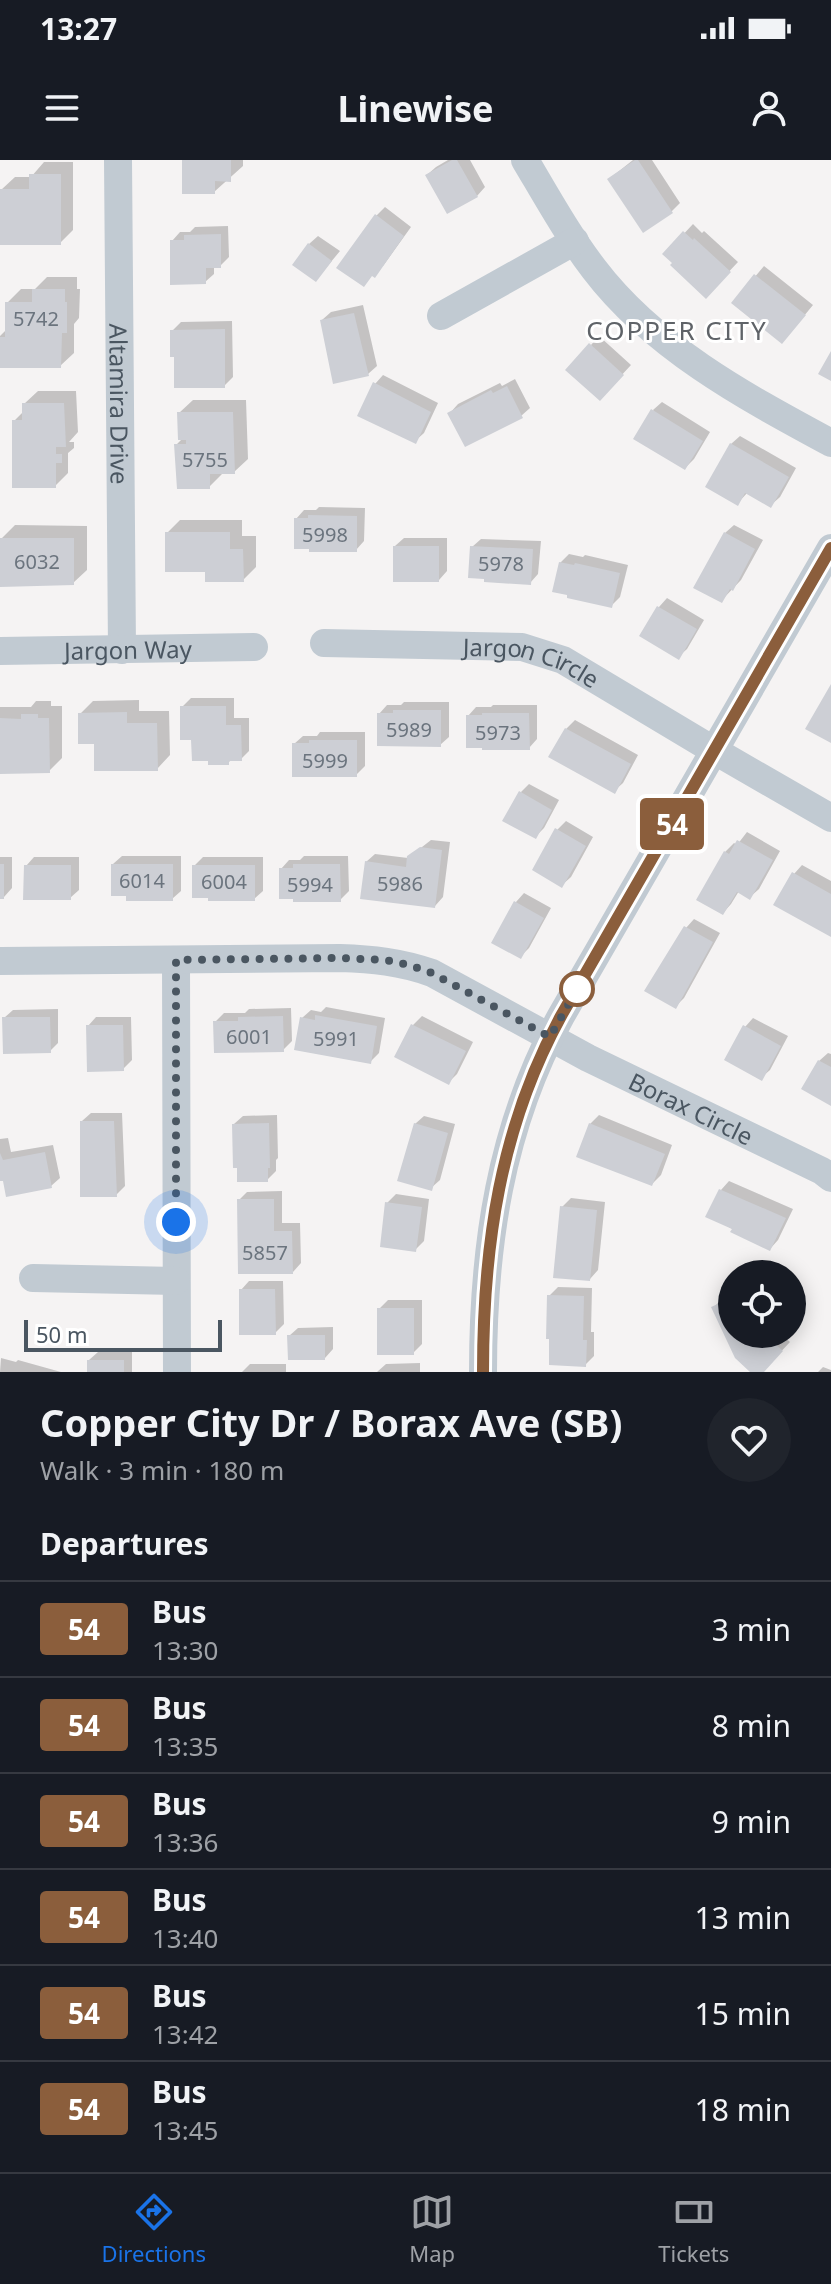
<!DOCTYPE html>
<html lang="en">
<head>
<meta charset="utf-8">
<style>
  :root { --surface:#171b24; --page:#20242c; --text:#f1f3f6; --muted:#9ea1a6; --line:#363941; --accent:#1a73e8 }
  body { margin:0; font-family:"Noto Sans",sans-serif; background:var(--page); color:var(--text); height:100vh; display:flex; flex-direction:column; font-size:30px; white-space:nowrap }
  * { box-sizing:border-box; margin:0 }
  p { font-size:26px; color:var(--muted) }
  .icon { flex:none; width:44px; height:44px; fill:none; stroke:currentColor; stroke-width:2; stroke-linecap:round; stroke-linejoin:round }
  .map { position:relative; height:1212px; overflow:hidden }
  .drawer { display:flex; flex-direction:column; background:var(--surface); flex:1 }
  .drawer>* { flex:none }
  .badge { padding:0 16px; border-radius:6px; font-size:28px; line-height:52px }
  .buttons { position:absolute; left:718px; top:1100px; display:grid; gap:16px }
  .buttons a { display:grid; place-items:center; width:88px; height:88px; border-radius:50%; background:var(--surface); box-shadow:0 4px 20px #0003; font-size:40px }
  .scale { position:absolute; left:24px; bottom:20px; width:198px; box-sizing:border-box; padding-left:8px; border:4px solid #4a5661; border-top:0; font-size:22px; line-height:28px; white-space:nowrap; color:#4a5661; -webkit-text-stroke:6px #fff; paint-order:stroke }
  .you { position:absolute; width:40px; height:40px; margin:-20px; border:6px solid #fff; border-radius:50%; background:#1a73e8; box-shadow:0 0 0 12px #1a73e833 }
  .map>.badge { position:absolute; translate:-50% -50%; box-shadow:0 0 0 4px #fff }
  h2 { padding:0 40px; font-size:30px; line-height:72px }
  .round { display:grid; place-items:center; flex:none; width:84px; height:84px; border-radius:42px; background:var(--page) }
  .head { display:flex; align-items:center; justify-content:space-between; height:136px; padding:0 40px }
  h1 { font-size:38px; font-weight:700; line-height:60px }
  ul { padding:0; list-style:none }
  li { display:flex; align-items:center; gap:24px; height:96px; padding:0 40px; border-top:2px solid var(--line) }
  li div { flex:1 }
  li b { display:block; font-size:30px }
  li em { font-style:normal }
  li .badge { min-width:88px; font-weight:700; text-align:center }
  .status { display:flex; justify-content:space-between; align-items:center; height:56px; padding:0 40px; background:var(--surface); direction:ltr }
  .status svg { height:22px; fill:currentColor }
  header { display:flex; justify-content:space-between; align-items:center; height:104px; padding:0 40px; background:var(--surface); font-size:36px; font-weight:700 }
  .dock { display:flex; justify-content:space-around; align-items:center; height:112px; border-top:2px solid var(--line); background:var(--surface); font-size:22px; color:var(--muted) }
  .dock a { display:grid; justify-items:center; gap:4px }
  .dock .selected { color:var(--accent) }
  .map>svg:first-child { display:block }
  .shadow { fill:#0003 }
  .building { fill:#cdcfd5 }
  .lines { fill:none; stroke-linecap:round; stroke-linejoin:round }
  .minor { stroke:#c1cad2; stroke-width:28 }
  .line-casing { stroke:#fff; stroke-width:18 }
  .line { stroke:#8b5e3c; stroke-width:12 }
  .walk { stroke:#4a5661; stroke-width:8; stroke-dasharray:0 14.4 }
  .stop-dot { fill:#fff; stroke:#8b5e3c; stroke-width:4 }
  .labels { text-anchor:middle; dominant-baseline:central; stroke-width:6; stroke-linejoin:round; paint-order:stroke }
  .number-label { font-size:20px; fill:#6b747e }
  .street-label { font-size:24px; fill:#4a5661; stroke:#fff }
  .neighbourhood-label { font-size:26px; letter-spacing:2px; fill:#5f6368; stroke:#fff }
</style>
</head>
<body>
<div class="status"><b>13:27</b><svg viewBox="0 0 49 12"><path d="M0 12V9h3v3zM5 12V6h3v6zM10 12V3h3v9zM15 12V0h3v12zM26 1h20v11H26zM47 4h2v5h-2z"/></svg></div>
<header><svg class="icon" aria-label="menu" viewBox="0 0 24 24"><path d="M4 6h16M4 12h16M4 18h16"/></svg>Linewise<svg class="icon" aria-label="person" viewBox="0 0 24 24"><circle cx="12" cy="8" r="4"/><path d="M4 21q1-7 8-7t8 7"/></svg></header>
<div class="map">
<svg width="831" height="1212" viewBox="0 0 831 1212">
  <rect width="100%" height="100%" fill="#f5f3f3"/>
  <path class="shadow" d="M 184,0 L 243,0 L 243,6 L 214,32 Z
    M 448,0 L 470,0 L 485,27 L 477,36 L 427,15 L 436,7 Z
    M 633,0 L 652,0 L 680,43 L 672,51 L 643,70 L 609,19 Z
    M 44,2 L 73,2 L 73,70 L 60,83 L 1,30 L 15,17 L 31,17 Z
    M 385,47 L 411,67 L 383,106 L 376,56 Z
    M 693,64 L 702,73 L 704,71 L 738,102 L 706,136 L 665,94 Z
    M 228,66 L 229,97 L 220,106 L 214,106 L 214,114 L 205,122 L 172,81 L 180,72 L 190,72 L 195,67 Z
    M 318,76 L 340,91 L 316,120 L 309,84 Z
    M 764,106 L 813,145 L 790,173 L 733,143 Z
    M 47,117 L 77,117 L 77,129 L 80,129 L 79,158 L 74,164 L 74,193 L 60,206 L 0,206 L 0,176 L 7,169 L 7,143 L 21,129 L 35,129 Z
    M 363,145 L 377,206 L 368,214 L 322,160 L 331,152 Z
    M 232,161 L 233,217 L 224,226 L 172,171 L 181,162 Z
    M 599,176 L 631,205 L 608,230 L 591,185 Z
    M 383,215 L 438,243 L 424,273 L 415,281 L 375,224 Z
    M 515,219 L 530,248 L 521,256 L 450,253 L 458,244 L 500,223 L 502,226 Z
    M 38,231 L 76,231 L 78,272 L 69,282 L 74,282 L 74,288 L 68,293 L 68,313 L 55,326 L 14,261 L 24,251 L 24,244 Z
    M 193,240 L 246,240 L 248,299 L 234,312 L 222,314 L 209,327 L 176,285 L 183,278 L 179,253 Z
    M 662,242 L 710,272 L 694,299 L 685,308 L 653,250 Z
    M 740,276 L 796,308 L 780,337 L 771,345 L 748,332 L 738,343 L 731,284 Z
    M 319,347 L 365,348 L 364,381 L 356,390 L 296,359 L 304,350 L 316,350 Z
    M 180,360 L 242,360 L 242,376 L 256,376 L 256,407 L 243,420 L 207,410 L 167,373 Z
    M 15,365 L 87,366 L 87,410 L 73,423 L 0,424 L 1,379 Z
    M 734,365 L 763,380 L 741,420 L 721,441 L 725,373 Z
    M 404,378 L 447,378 L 447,411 L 439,420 L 395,386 Z
    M 481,379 L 541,381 L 538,414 L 530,423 L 472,387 Z
    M 569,394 L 583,397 L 585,395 L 628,405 L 620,437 L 611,446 L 560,403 Z
    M 667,438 L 704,460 L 687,489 L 678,497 L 642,476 L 659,447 Z
    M 191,538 L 234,538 L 234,558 L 249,558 L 249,591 L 241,599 L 232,599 L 228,603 L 182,547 Z
    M 139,540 L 139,551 L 169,551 L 170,595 L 157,609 L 96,582 L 80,554 L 93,541 Z
    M 36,541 L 51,541 L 51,546 L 62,546 L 62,598 L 49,611 L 0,612 L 0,547 L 31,547 Z
    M 404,542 L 449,542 L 449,577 L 440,585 L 379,554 L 387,545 L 401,545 Z
    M 493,545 L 537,545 L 537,579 L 529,588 L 468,556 L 476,547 L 491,547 Z
    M 575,560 L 638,595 L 623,623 L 614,631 L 566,569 Z
    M 320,572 L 365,572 L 365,606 L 356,615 L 294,584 L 303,576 L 317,576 Z
    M 529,624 L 559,640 L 544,668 L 535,677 L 521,632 Z
    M 566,661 L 593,677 L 571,717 L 562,725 L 557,670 Z
    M 747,672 L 780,691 L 759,729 L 750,737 L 739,731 L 731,744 L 723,753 L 725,692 L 734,683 L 737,685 Z
    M 431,680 L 450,682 L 443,737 L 435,746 L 366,702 L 375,694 L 408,698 Z
    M 122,696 L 181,696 L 181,731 L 172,739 L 113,704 Z
    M 304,696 L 348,696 L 349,731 L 340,740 L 281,709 L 289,700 L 300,700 Z
    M 0,697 L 12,697 L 12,728 L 4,737 L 0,737 Z
    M 34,697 L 79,697 L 79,730 L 70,738 L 26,706 Z
    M 203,697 L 263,697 L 263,731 L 254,739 L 194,706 Z
    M 802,705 L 831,721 L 831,775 L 794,714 Z
    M 524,733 L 551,748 L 529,788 L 521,796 L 516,742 Z
    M 694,759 L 720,773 L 684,838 L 676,846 L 686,768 Z
    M 326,847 L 385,858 L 379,893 L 370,902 L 302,858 L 311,850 L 321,852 Z
    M 291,848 L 292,881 L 283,890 L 215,862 L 224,853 L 245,853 L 249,849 Z
    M 58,849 L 58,883 L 50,891 L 4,858 L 13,850 Z
    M 422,856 L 473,882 L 457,914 L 449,922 L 397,896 L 413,865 Z
    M 96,857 L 131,857 L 132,900 L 123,909 L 88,866 Z
    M 753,858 L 788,876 L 770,910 L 761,918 L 745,867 Z
    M 828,893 L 831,894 L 831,944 L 819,901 Z
    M 91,953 L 122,953 L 125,1026 L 116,1035 L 82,961 Z
    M 277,955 L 278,998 L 276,1000 L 276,1011 L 267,1020 L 234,964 L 243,956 Z
    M 599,955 L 672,985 L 661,1015 L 652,1024 L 590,964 Z
    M 424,956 L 455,964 L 440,1020 L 431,1028 L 415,964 Z
    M 8,978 L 11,992 L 53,985 L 60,1018 L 51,1026 L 0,1019 L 0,979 Z
    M 729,1021 L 793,1049 L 778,1080 L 770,1089 L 708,1056 L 721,1030 Z
    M 282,1031 L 282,1063 L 300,1063 L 301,1103 L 293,1112 L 239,1040 L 247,1032 Z
    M 396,1034 L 429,1039 L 424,1081 L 415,1090 L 387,1043 Z
    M 571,1038 L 605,1042 L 598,1110 L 590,1119 L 562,1047 Z
    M 249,1121 L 283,1121 L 284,1164 L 275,1173 L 241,1130 Z
    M 558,1127 L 592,1128 L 591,1172 L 594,1172 L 594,1196 L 585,1205 L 549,1136 Z
    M 732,1134 L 732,1174 L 781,1174 L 790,1182 L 762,1212 L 754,1212 L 714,1147 L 722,1139 Z
    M 388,1140 L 422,1140 L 422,1184 L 413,1193 L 379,1149 Z
    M 333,1167 L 333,1189 L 325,1198 L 289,1176 L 298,1168 Z
    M 98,1192 L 132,1192 L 132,1212 L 89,1212 L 89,1200 Z
    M 1,1198 L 16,1202 L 18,1200 L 61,1212 L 0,1212 Z
    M 420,1203 L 420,1212 L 377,1212 L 386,1204 Z
    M 250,1204 L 286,1204 L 286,1212 L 242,1212 Z
    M 823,1207 L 831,1210 L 831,1212 L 818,1212 Z"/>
  <path class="building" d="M 182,0 L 231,0 L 231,22 L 215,21 L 215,34 L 182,34 Z
    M 452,0 L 457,0 L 478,37 L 447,54 L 425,15 Z
    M 635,0 L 638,0 L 673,53 L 643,73 L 607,19 Z
    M 29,14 L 61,14 L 61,85 L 0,85 L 0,29 L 29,29 Z
    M 375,54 L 404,76 L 375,118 L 372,116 L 364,127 L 336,108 Z
    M 683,71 L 693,80 L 694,78 L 731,112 L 706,139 L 670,105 L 672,103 L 662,94 Z
    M 221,74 L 221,108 L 206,108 L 206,124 L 170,125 L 170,80 L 184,80 L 184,75 Z
    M 308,83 L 332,101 L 316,122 L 292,105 Z
    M 754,114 L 806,155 L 782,184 L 731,143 Z
    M 32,129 L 65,129 L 65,142 L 67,142 L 67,173 L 62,173 L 61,208 L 0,208 L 0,177 L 5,177 L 5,142 L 32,142 Z
    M 354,153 L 369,216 L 333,224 L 320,160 Z
    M 225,169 L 225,228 L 174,228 L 174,197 L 170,197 L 170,170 Z
    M 589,183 L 624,215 L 600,241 L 565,210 Z
    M 831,191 L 831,221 L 818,214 Z
    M 373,222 L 431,252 L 416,284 L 357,256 Z
    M 507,226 L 523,258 L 465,287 L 447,253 L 491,230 L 493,233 Z
    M 22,243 L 64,243 L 66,287 L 56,287 L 56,294 L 62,294 L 62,303 L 56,303 L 56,328 L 12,328 L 12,260 L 22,260 Z
    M 651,249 L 703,281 L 685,310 L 633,279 Z
    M 177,252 L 233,252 L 235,314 L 210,314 L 210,329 L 177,329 L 174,284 L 186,284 L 186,280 L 178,280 Z
    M 730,283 L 789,317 L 771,348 L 745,333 L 738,346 L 705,327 Z
    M 308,355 L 357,356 L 357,392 L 309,392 L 309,389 L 294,389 L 294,358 L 308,358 Z
    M 165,372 L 230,372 L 230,389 L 243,389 L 244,422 L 205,422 L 205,412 L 165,412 Z
    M 724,372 L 755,389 L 733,431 L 730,429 L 722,443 L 693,428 Z
    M 0,378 L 74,378 L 74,425 L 0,427 Z
    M 393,386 L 439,386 L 439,422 L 393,422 Z
    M 470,386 L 533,389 L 531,425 L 484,422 L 484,419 L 468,418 Z
    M 559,402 L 574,405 L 575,403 L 620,413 L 612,448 L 567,438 L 567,435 L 552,432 Z
    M 657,446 L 697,469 L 679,500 L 639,476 Z
    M 831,524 L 831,583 L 805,569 Z
    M 180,546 L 226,546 L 226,565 L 241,565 L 242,601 L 229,601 L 229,605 L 208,605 L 208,601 L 192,601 L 191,580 L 180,580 Z
    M 393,550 L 441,550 L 441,587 L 377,586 L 377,553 L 393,553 Z
    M 127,552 L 127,563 L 157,563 L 158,611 L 94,611 L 94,584 L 78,584 L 78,553 Z
    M 482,553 L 529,553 L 530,590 L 482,590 L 482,588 L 466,588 L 466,555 L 482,555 Z
    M 21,554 L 38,554 L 38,558 L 49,558 L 50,613 L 0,614 L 0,558 L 21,559 Z
    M 565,568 L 631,604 L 615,634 L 548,597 Z
    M 309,580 L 357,580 L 357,617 L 292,617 L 292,583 L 309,583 Z
    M 519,631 L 552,650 L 536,679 L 502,661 Z
    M 555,668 L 586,686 L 562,728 L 532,710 Z
    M 737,680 L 773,700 L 750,740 L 737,732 L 723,755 L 696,740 L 724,691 L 729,694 Z
    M 420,687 L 442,690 L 435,748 L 360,739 L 365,701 L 406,707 L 407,696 Z
    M 0,704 L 4,704 L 4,739 L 0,739 Z
    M 111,704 L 173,704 L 173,741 L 126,741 L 126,736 L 111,736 Z
    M 293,704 L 340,704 L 341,742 L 293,742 L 293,739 L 279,739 L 279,708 L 293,708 Z
    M 24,705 L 71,705 L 71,740 L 23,740 Z
    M 192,705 L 255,705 L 255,741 L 208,741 L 208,738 L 192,738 Z
    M 792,712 L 831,734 L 831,777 L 773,745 Z
    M 514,741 L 544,758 L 521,799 L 491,783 Z
    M 684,766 L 713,782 L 676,849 L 644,831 Z
    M 315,855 L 377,866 L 371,904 L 294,890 L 300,857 L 315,860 Z
    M 283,856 L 284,892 L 214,893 L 213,861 L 238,861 L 238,857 Z
    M 2,857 L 50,857 L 51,893 L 3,894 Z
    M 411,864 L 466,891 L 449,925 L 394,897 Z
    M 86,865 L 123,865 L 124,911 L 87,912 Z
    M 743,865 L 781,886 L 762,921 L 724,900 Z
    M 818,900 L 831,907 L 831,946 L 801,929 Z
    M 80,961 L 114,961 L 117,1037 L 80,1037 Z
    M 269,963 L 270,1008 L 268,1008 L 268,1022 L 237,1022 L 237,1008 L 233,1008 L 232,964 Z
    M 414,963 L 448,973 L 432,1031 L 397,1021 Z
    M 589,963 L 665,994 L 652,1026 L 576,997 Z
    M 45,992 L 52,1028 L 6,1037 L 3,1021 L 0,1021 L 0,993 L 3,1000 Z
    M 719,1029 L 786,1058 L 770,1091 L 730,1072 L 732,1069 L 705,1057 Z
    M 237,1039 L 274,1039 L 274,1071 L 292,1071 L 293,1114 L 238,1114 Z
    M 385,1042 L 422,1047 L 416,1092 L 380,1087 Z
    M 560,1046 L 597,1050 L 590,1121 L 553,1118 Z
    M 239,1129 L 275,1129 L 276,1175 L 239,1175 Z
    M 547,1135 L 584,1136 L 583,1180 L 587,1180 L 586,1207 L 549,1205 L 549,1179 L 546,1179 Z
    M 732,1138 L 732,1174 L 764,1174 L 783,1191 L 764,1212 L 750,1212 L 735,1198 L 711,1147 Z
    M 377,1148 L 414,1148 L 414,1195 L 377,1195 Z
    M 287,1175 L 325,1175 L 325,1200 L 288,1200 Z
    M 87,1200 L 124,1200 L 124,1212 L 87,1212 Z"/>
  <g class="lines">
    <g class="minor">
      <path id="s1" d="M 118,0 L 122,490"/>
      <path d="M 525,0 C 547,37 568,75 594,109 C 654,188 746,237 831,283"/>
      <path d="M 441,156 L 575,81"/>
      <path id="s2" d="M 324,483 L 522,487 L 563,500 L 715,591 L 831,658"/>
      <path id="s3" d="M 0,491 L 254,487"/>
      <path d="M 176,800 L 177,1212"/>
      <path id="s4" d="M 0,801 L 340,798 C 372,799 401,802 432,813 L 588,898 L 822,1011 L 831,1018"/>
      <path d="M 33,1118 L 176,1121"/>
      <path d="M 483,1212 C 483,1087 500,967 561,856 L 831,388"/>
    </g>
  </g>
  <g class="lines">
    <defs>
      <path id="line" d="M 483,1212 C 483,1087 500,967 561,856 L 831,388"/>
    </defs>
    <use href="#line" class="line-casing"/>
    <use href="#line" class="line"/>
    <path class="walk" d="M 176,1062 L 176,800 L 340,798 L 386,800 L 409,805 L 432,813 L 550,877 L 577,829"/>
  </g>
  <circle class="stop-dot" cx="577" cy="829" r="16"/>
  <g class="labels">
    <g class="number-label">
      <text x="36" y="158">5742</text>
      <text x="205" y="299">5755</text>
      <text x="325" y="374">5998</text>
      <text x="37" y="401">6032</text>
      <text x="501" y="403">5978</text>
      <text x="409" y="569">5989</text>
      <text x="498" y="572">5973</text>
      <text x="325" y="600">5999</text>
      <text x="142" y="720">6014</text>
      <text x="224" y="721">6004</text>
      <text x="400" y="723">5986</text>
      <text x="310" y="724">5994</text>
      <text x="249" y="876">6001</text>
      <text x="336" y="878">5991</text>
      <text x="265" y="1092">5857</text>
    </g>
    <g class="street-label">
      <text stroke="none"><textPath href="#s1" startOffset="244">Altamira Drive</textPath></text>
      <text stroke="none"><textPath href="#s3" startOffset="128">Jargon Way</textPath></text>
      <text stroke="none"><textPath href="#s2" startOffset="210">Jargon Circle</textPath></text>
      <text stroke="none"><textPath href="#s4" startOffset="726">Borax Circle</textPath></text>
    </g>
    <g class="neighbourhood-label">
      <text x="677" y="170">COPPER CITY</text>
    </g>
  </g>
</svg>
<div class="buttons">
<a><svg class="icon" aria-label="locate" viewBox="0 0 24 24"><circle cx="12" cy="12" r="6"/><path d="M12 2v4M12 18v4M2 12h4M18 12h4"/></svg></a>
</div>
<div class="scale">50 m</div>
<div class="you" style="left:176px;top:1062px"></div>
<b class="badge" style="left:672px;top:664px;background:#8b5e3c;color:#fff">54</b>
</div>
<section class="drawer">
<div class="head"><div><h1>Copper City Dr / Borax Ave (SB)</h1><p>Walk · 3 min · 180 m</p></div><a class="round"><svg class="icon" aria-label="heart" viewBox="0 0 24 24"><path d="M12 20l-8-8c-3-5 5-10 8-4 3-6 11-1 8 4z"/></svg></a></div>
<h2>Departures</h2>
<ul>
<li><span class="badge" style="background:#8b5e3c;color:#fff">54</span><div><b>Bus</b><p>13:30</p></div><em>3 min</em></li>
<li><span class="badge" style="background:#8b5e3c;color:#fff">54</span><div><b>Bus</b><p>13:35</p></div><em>8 min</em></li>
<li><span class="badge" style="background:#8b5e3c;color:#fff">54</span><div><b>Bus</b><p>13:36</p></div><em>9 min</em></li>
<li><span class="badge" style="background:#8b5e3c;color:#fff">54</span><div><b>Bus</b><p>13:40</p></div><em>13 min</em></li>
<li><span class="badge" style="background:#8b5e3c;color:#fff">54</span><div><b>Bus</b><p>13:42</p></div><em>15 min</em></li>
<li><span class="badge" style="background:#8b5e3c;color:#fff">54</span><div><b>Bus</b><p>13:45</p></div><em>18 min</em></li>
</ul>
</section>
<nav class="dock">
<a class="selected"><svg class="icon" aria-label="directions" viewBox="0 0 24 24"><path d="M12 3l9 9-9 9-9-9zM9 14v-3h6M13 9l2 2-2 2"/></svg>Directions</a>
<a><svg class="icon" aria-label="map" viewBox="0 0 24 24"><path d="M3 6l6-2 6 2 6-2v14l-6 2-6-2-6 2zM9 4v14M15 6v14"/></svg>Map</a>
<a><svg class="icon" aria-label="tickets" viewBox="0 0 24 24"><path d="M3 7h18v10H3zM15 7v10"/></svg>Tickets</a>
</nav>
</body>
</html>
